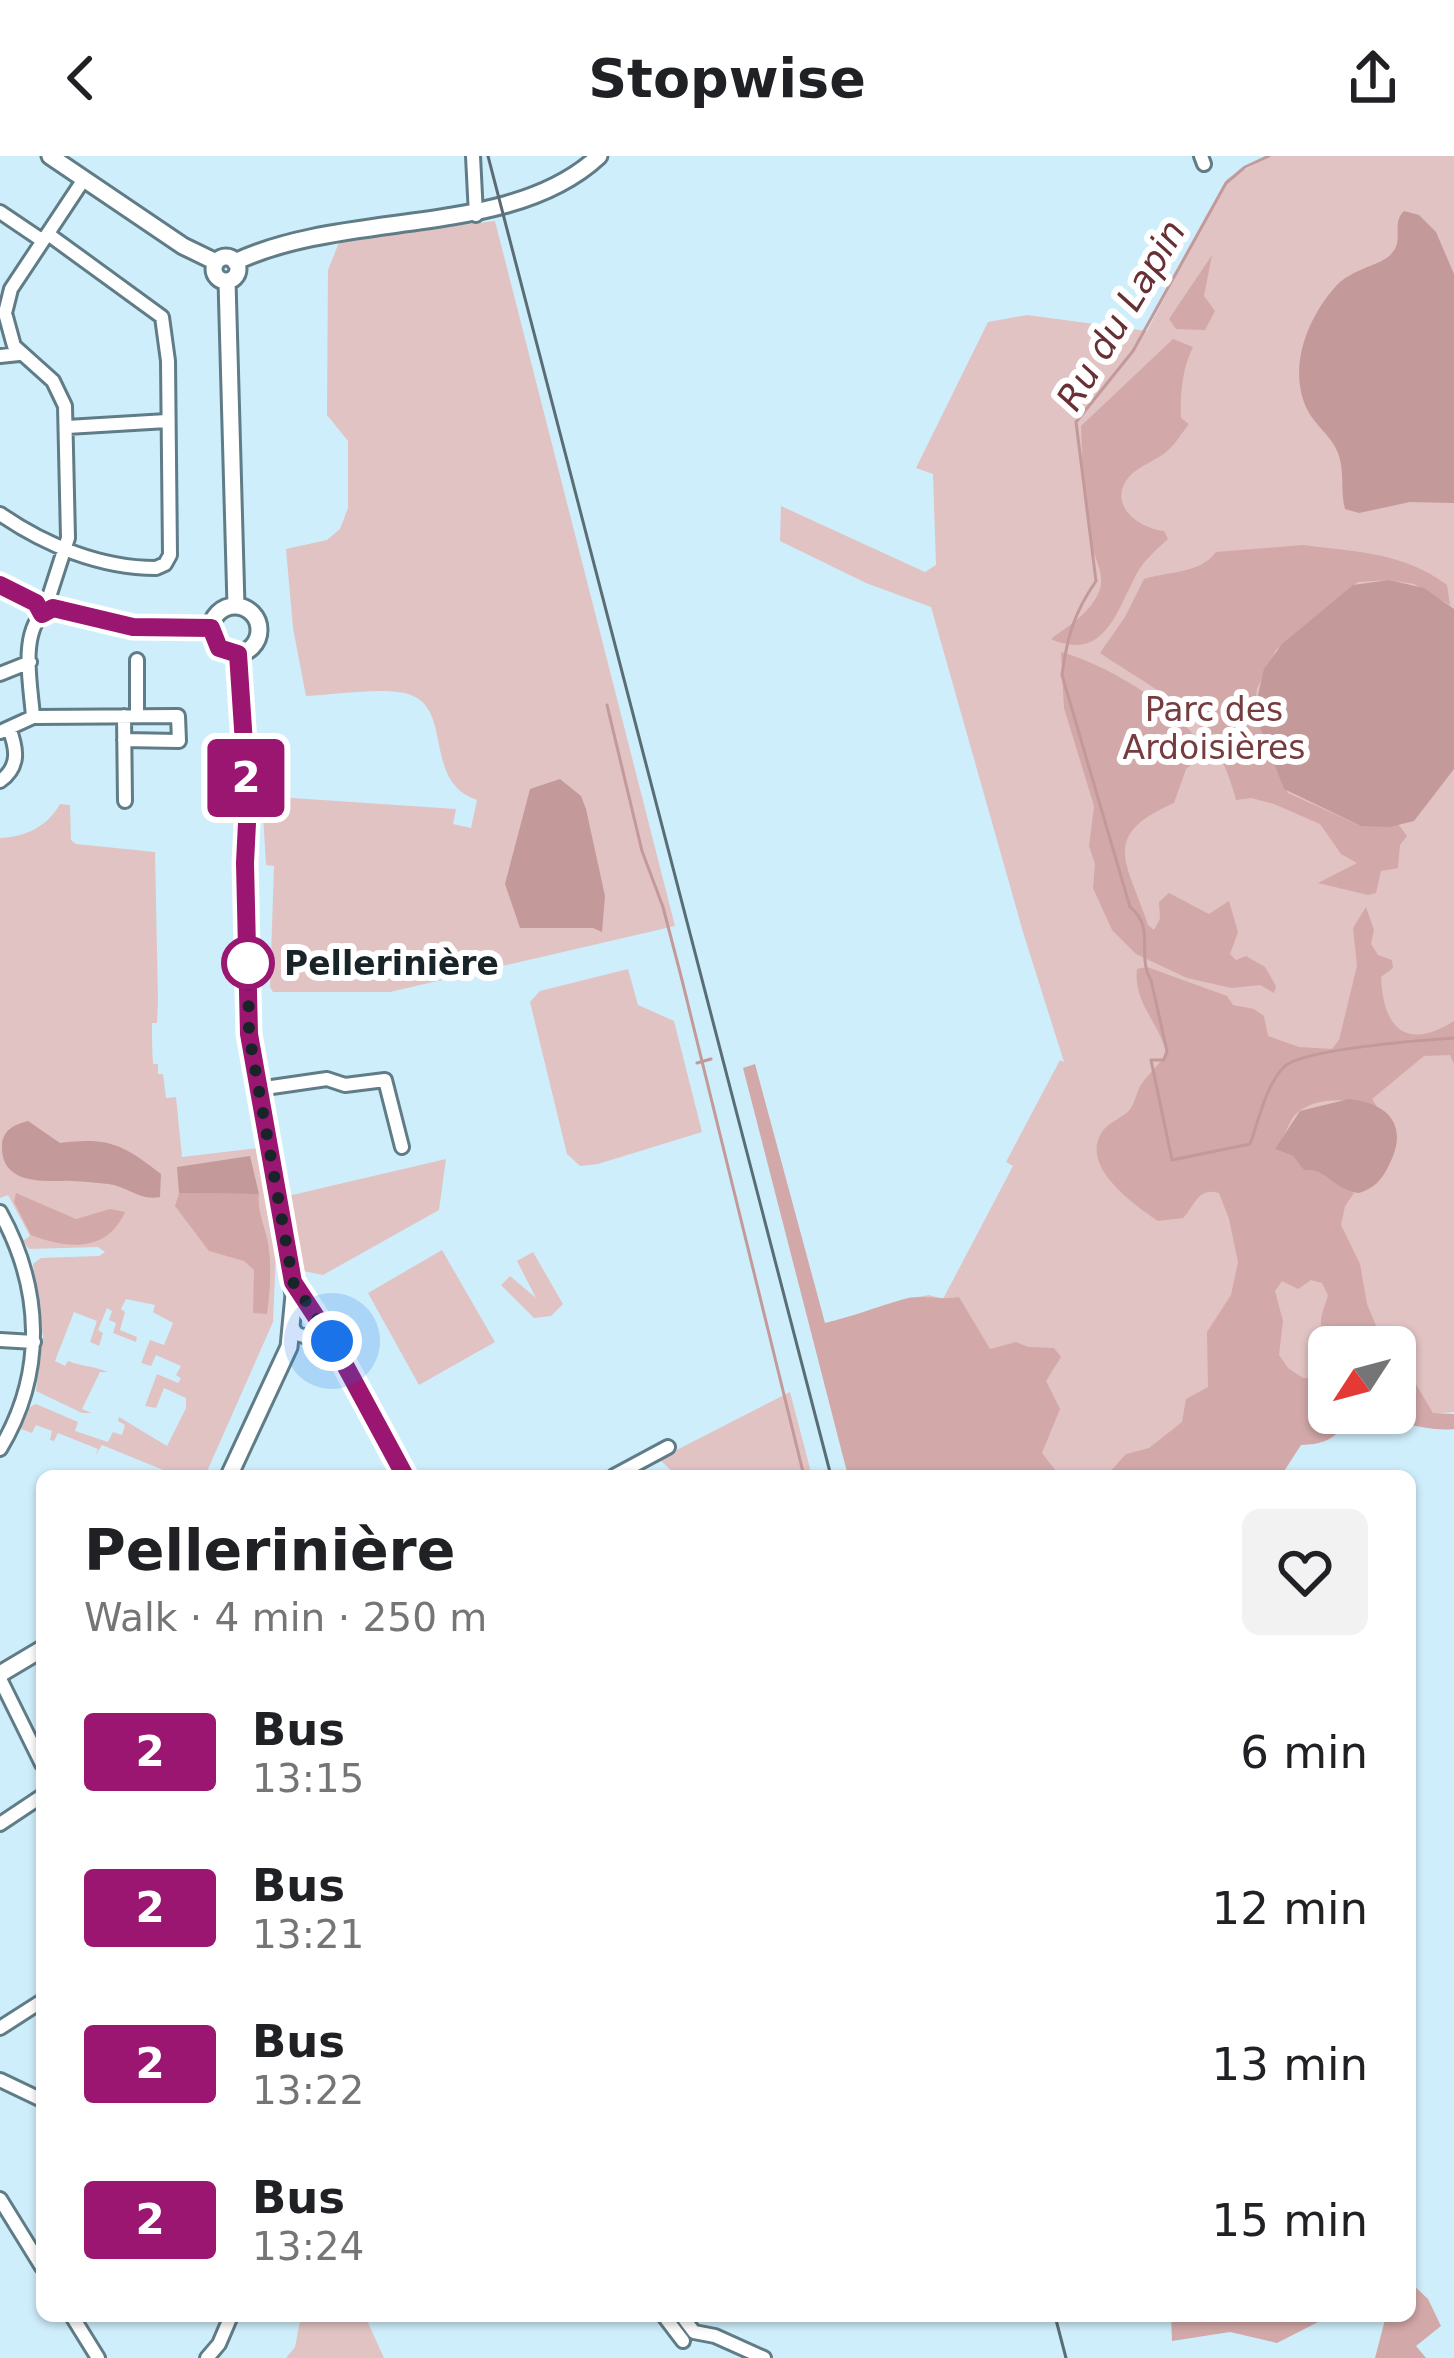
<!DOCTYPE html>
<html lang="en">
<head>
<meta charset="utf-8">
<style>
  :root { --surface:#fff; --page:#f2f2f2; --text:#202124; --muted:#757577 }
  body { margin:0; font-family:"DejaVu Sans",sans-serif; background:var(--page); color:var(--text); height:100vh; display:flex; flex-direction:column; font-size:45px; white-space:nowrap }
  * { box-sizing:border-box; margin:0 }
  p { font-size:39px; color:var(--muted) }
  .icon { flex:none; width:66px; height:66px; fill:none; stroke:currentColor; stroke-width:2; stroke-linecap:round; stroke-linejoin:round }
  .map { position:relative; flex:1; overflow:hidden }
  .drawer { position:absolute; left:36px; top:1314px; width:1380px; height:852px; display:flex; flex-direction:column; background:var(--surface); border-radius:18px; box-shadow:0 3px 9px #0004 }
  .drawer>* { flex:none }
  .badge { padding:0 24px; border-radius:9px; font-size:42px; line-height:78px }
  .needle { width:78px; rotate:234deg }
  .fabs { position:absolute; left:1308px; top:1170px; display:grid; gap:24px }
  .fabs a { display:grid; place-items:center; width:108px; height:108px; border-radius:18px; background:var(--surface); box-shadow:0 3px 9px #0004; font-size:60px }
  .you { position:absolute; width:60px; height:60px; margin:-30px; border:9px solid #fff; border-radius:50%; background:#1a73e8; box-shadow:0 0 0 18px #1a73e833 }
  .map>.badge { position:absolute; translate:-50% -50%; box-shadow:0 0 0 6px #fff }
  .round { display:grid; place-items:center; flex:none; width:126px; height:126px; border-radius:18px; background:var(--page) }
  .summary { display:flex; align-items:center; justify-content:space-between; height:204px; padding:0 48px }
  h1 { font-size:57px; font-weight:700; line-height:90px }
  ul { padding:0; list-style:none }
  li { display:flex; align-items:center; gap:36px; height:156px; padding:0 48px }
  li div { flex:1 }
  li b { display:block; font-size:45px }
  li em { font-style:normal }
  li .badge { min-width:132px; font-weight:700; text-align:center }
  header { display:flex; justify-content:space-between; align-items:center; height:156px; padding:0 48px; background:var(--surface); font-size:54px; font-weight:700 }
  .map>svg:first-child { display:block }
  .green { fill:#e1c3c3 }
  .forest { fill:#d3a8a8 }
  .water { fill:#c4999a }
  .lines { fill:none; stroke-linecap:round; stroke-linejoin:round }
  .stream { stroke:#c4999a; stroke-width:3 }
  .minor-casing { stroke:#5f7c87; stroke-width:18 }
  .tertiary-casing { stroke:#5f7c87; stroke-width:21 }
  .minor { stroke:#fff; stroke-width:12 }
  .tertiary { stroke:#fff; stroke-width:15 }
  .rail { stroke:#5a6c74; stroke-width:3 }
  .line-casing { stroke:#fff; stroke-width:27 }
  .line { stroke:#9b1670; stroke-width:18 }
  .walk { stroke:#192429; stroke-width:12; stroke-dasharray:0 21.6 }
  .stop-dot { fill:#fff; stroke:#9b1670; stroke-width:6 }
  .labels { text-anchor:middle; dominant-baseline:central; stroke-width:12; stroke-linejoin:round; paint-order:stroke }
  .park-label { font-size:33px; fill:#763c3f; stroke:#fff }
  .stop-label { font-size:33px; font-weight:bold; fill:#192429; stroke:#fff; text-anchor:start }
  .water-label { font-size:36px; font-style:italic; fill:#683034; stroke:#fff }
</style>
</head>
<body>
<header><svg class="icon" aria-label="back" viewBox="0 0 24 24"><path d="M15 5l-7 7 7 7"/></svg>Stopwise<svg class="icon" aria-label="share" viewBox="0 0 24 24"><path d="M12 15V3M7 8l5-5 5 5M5 13v7h14v-7"/></svg></header>
<div class="map">
<svg width="1454" height="2202" viewBox="0 0 1454 2202">
  <rect width="100%" height="100%" fill="#cfeefb"/>
  <path class="green" d="M 1270,0 L 1454,0 L 1454,1256 L 1422,1259 L 1395,1251 L 1395,1191 L 1329,1191 L 1329,1257 L 1180,1320 L 855,1320 L 901,1144 L 929,1139 L 943,1143 L 1013,1010 L 1006,1006 L 1060,904 L 1064,906 L 1023,776 L 931,451 L 866,427 L 780,385 L 781,350 L 925,416 L 936,409 L 933,318 L 916,312 L 988,166 L 1027,159 L 1147,175 L 1227,23 Z
    M 495,65 L 675,770 L 390,836 L 273,836 L 270,831 L 274,710 L 266,709 L 262,640 L 456,653 L 453,668 L 471,672 L 477,644 C 423,626 453,555 411,539 C 387,530 334,539 306,540 L 293,472 L 286,393 L 327,384 L 340,373 L 348,352 L 348,285 L 327,259 L 328,114 L 340,84 Z
    M 60,648 L 70,649 L 71,684 L 76,688 L 155,696 L 158,844 L 157,867 L 152,867 C 152,881 152,894 153,908 L 158,908 L 158,918 L 163,918 L 166,942 L 176,941 L 182,1001 L 258,992 L 276,1097 L 273,1166 L 205,1320 L 178,1320 L 102,1289 L 95,1300 L 98,1293 L 58,1277 L 54,1285 L 50,1284 L 52,1275 L 36,1269 L 32,1277 L 21,1273 L 30,1251 L 36,1248 L 78,1266 L 75,1275 L 108,1286 L 113,1276 L 122,1279 L 125,1269 L 118,1265 L 119,1261 L 167,1290 L 186,1252 L 186,1242 L 164,1232 L 156,1252 L 145,1250 L 157,1218 L 178,1227 L 181,1222 L 176,1219 L 181,1210 L 156,1199 L 151,1210 L 141,1207 L 150,1184 L 164,1189 L 173,1167 L 153,1156 L 155,1149 L 126,1143 L 121,1153 L 125,1156 L 120,1174 L 137,1181 L 136,1186 L 113,1177 L 116,1167 L 109,1164 L 112,1155 L 107,1152 L 98,1174 L 103,1177 L 99,1190 L 90,1186 L 97,1165 L 74,1156 L 55,1205 L 65,1210 L 68,1205 C 83,1211 91,1209 108,1216 L 100,1216 L 82,1253 L 91,1257 L 82,1257 L 36,1235 L 43,1180 L 33,1108 L 41,1102 L 99,1100 L 105,1096 L 98,1091 L 29,1093 L 23,1085 L 30,1080 L 8,1039 L 0,1042 L 0,682 C 25,681 47,671 60,648 Z
    M 628,813 L 638,849 L 674,865 L 702,976 L 598,1008 L 580,1010 L 567,998 L 530,846 L 540,835 Z
    M 446,1003 L 439,1054 L 323,1119 L 303,1115 L 288,1040 Z
    M 442,1094 L 495,1186 L 419,1229 L 368,1137 Z
    M 533,1096 L 563,1148 L 551,1160 L 534,1162 L 501,1129 L 510,1120 L 536,1142 L 517,1105 Z
    M 790,1236 L 812,1320 L 677,1320 L 659,1303 Z
    M 301,2160 L 365,2160 L 384,2202 L 286,2202 L 295,2191 Z"/>
  <path class="forest" d="M 1212,99 L 1204,140 L 1215,155 L 1205,174 L 1176,173 L 1169,163 Z
    M 1173,183 L 1193,191 C 1182,213 1180,238 1181,262 L 1189,268 C 1181,278 1175,289 1165,297 C 1153,306 1134,312 1126,325 C 1109,352 1142,373 1164,375 L 1168,383 C 1156,394 1143,405 1136,419 C 1116,457 1104,506 1051,483 C 1068,470 1088,459 1098,438 C 1106,422 1097,408 1093,393 C 1082,353 1083,311 1081,270 Z
    M 1303,389 C 1356,396 1403,396 1447,429 L 1450,449 L 1414,428 L 1389,424 L 1358,426 L 1276,494 L 1257,533 L 1254,556 L 1288,637 L 1361,670 L 1399,669 L 1407,680 L 1400,689 L 1398,712 L 1381,715 L 1376,737 L 1368,739 L 1318,727 L 1357,707 L 1341,698 L 1320,668 L 1274,648 L 1251,642 L 1236,644 C 1213,557 1170,544 1100,497 L 1125,461 L 1144,423 C 1169,415 1200,418 1216,396 Z
    M 1061,496 C 1107,508 1195,560 1210,606 L 1196,605 L 1186,613 L 1174,647 C 1098,680 1128,707 1148,769 L 1154,774 L 1160,763 L 1159,746 L 1169,737 L 1209,758 L 1229,745 L 1238,776 L 1230,798 L 1236,804 L 1246,800 L 1265,811 L 1276,830 L 1274,837 L 1260,829 L 1232,832 L 1187,822 L 1136,798 L 1112,774 L 1093,732 L 1095,708 L 1089,690 L 1094,650 L 1064,552 Z
    M 1366,751 L 1374,774 L 1371,788 L 1378,799 L 1392,804 L 1393,812 L 1381,821 C 1383,871 1405,896 1454,865 L 1454,908 L 1450,899 L 1424,900 L 1372,943 L 1377,951 C 1354,942 1312,939 1294,960 C 1287,969 1285,982 1275,993 L 1293,1000 L 1304,1013 C 1323,1011 1335,1033 1354,1037 L 1345,1050 L 1341,1069 L 1360,1108 L 1367,1148 L 1385,1191 C 1365,1191 1325,1196 1321,1169 C 1320,1159 1326,1148 1328,1139 L 1322,1127 L 1311,1124 L 1298,1133 L 1282,1125 L 1275,1135 L 1283,1165 L 1279,1199 L 1288,1212 L 1303,1222 L 1329,1222 L 1329,1257 L 1395,1257 L 1395,1231 L 1411,1220 L 1433,1257 L 1454,1258 L 1454,1273 C 1423,1277 1383,1258 1360,1264 C 1333,1270 1342,1288 1301,1289 L 1281,1320 L 1106,1320 L 1126,1298 L 1149,1292 L 1182,1266 L 1186,1243 L 1208,1231 L 1207,1176 L 1231,1139 L 1238,1106 L 1229,1063 L 1219,1037 C 1198,1031 1196,1048 1183,1062 L 1158,1065 C 1135,1049 1079,1011 1102,976 C 1109,965 1124,962 1131,952 C 1136,944 1137,933 1143,926 C 1151,915 1160,909 1166,896 C 1158,865 1133,846 1137,813 L 1147,811 L 1227,840 L 1233,849 L 1254,853 L 1264,860 L 1268,880 L 1299,891 L 1332,893 L 1339,884 L 1357,810 L 1353,772 Z
    M 755,908 L 825,1167 C 851,1161 876,1151 901,1144 C 922,1137 939,1145 959,1141 L 990,1193 L 1016,1186 L 1028,1191 L 1054,1192 L 1061,1201 L 1046,1225 L 1060,1253 L 1042,1297 L 1056,1315 L 1066,1320 L 848,1320 L 743,912 Z
    M 16,1037 L 76,1063 L 110,1053 L 125,1056 C 107,1097 67,1093 31,1079 L 14,1046 Z
    M 179,1037 L 259,1038 C 257,1056 265,1070 268,1087 C 272,1111 270,1134 267,1158 L 253,1157 L 254,1114 L 244,1105 L 209,1095 L 175,1050 Z
    M 1410,2126 L 1428,2143 L 1441,2170 L 1416,2190 L 1426,2202 L 1375,2202 L 1386,2160 L 1410,2160 Z
    M 1171,2160 L 1384,2160 L 1324,2163 L 1277,2187 L 1230,2176 L 1172,2185 Z"/>
  <path class="water" d="M 1404,55 L 1419,59 L 1436,76 L 1454,118 L 1454,347 L 1410,346 L 1359,357 L 1345,353 C 1340,335 1345,315 1338,297 C 1332,280 1314,269 1306,251 C 1288,210 1308,161 1336,130 C 1354,111 1382,110 1392,97 C 1404,84 1391,67 1404,55 Z
    M 1389,424 L 1424,432 L 1454,453 L 1454,613 L 1414,665 L 1390,671 L 1361,670 L 1284,633 L 1254,556 L 1264,513 L 1282,488 L 1353,429 Z
    M 560,623 L 581,640 L 586,653 L 605,740 L 602,776 L 593,772 L 520,772 L 505,728 L 530,633 Z
    M 1349,943 C 1392,948 1409,972 1388,1011 C 1381,1025 1374,1032 1359,1037 C 1335,1036 1326,1011 1304,1014 L 1293,1000 L 1275,993 L 1300,955 Z
    M 28,965 L 60,987 C 109,981 122,988 161,1018 L 160,1041 C 139,1045 127,1030 108,1028 C 93,1027 76,1024 61,1025 C 36,1025 0,1026 2,988 C 4,973 14,969 28,965 Z
    M 250,1000 L 259,1038 L 179,1037 L 177,1011 Z"/>
  <g class="lines">
    <path class="stream" d="M 1269,0 L 1245,11 L 1226,27 L 1133,195 L 1076,266 L 1096,425 C 1074,457 1067,481 1062,519 L 1130,751 C 1156,771 1136,800 1151,824 L 1167,895 L 1164,904 L 1151,904 L 1172,1004 L 1250,988 C 1259,964 1266,928 1285,910 C 1305,893 1423,884 1454,882
      M 607,549 L 642,695 L 663,751 L 682,824 L 804,1320
      M 697,907 L 711,903"/>
    <defs>
      <path id="minor" d="M 473,0 L 476,59
        M 1201,0 L 1204,8
        M 0,56 L 43,85
        M 0,200 L 19,198
        M 67,271 L 167,265
        M 0,358 C 45,389 100,412 156,412 L 165,408 L 170,399 L 168,205 L 162,161 L 48,78
        M 0,429 L 36,447 L 42,458 L 54,452 L 133,471 L 211,472
        M 49,441 L 68,382 L 65,250 L 53,225 L 14,190 L 5,157 L 11,133 L 84,23
        M 137,504 L 137,559
        M 0,518 L 30,506
        M 124,560 L 125,645
        M 33,561 L 178,560 L 179,585 L 124,584
        M 0,576 L 33,561 C 31,531 20,481 42,458
        M 0,625 C 20,611 17,593 9,572
        M 258,933 L 327,923 L 345,929 L 385,924 L 402,991
        M 0,1056 C 42,1132 46,1217 0,1293
        M 294,1127 L 332,1185 L 405,1320
        M 291,1169 L 297,1178 L 323,1186 L 332,1196
        M 0,1184 L 34,1186
        M 614,1320 L 668,1291
        M 0,1523 L 42,1608
        M 0,1668 L 42,1640
        M 0,1872 L 42,1845
        M 0,1924 L 42,1944
        M 0,2043 L 42,2111
        M 72,2160 L 98,2202
        M 664,2160 L 683,2185
        M 682,2160 L 694,2176
        M 694,2176 L 715,2180 L 764,2202
        M 207,2202 L 219,2188 L 231,2160"/>
      <path id="tertiary" d="M 50,0 L 183,90 L 216,106
        M214 113a12 12 0 1 1 24 0a12 12 0 1 1-24 0Z
        M 235,106 C 347,53 510,83 599,0
        M 227,125 L 236,450
        M211 474a24 24 0 1 1 48 0a24 24 0 1 1-48 0Z
        M 238,498 L 251,656
        M 229,1320 L 289,1191 L 294,1139 L 249,878 L 245,707 L 248,648
        M 0,1518 L 42,1493"/>
    </defs>
    <use href="#minor" class="minor-casing"/>
    <use href="#tertiary" class="tertiary-casing"/>
    <use href="#minor" class="minor"/>
    <use href="#tertiary" class="tertiary"/>
    <path class="rail" d="M 488,0 L 831,1320
      M 1055,2160 L 1066,2202"/>
  </g>
  <g class="lines">
    <defs>
      <path id="line" d="M 0,429 L 36,447 L 42,458 L 53,452 L 133,471 L 211,472 L 219,492 L 238,498 L 248,647 L 245,707 L 249,878 L 293,1126 L 332,1185 L 405,1320"/>
    </defs>
    <use href="#line" class="line-casing"/>
    <use href="#line" class="line"/>
    <path class="walk" d="M 248,807 L 249,878 L 293,1126 L 332,1185"/>
  </g>
  <circle class="stop-dot" cx="248" cy="807" r="24"/>
  <g class="labels">
    <g class="park-label">
      <text x="1214" y="553">Parc des<tspan x="1214" dy="38">Ardoisières</tspan></text>
    </g>
    <g class="stop-label">
      <text x="284" y="807">Pellerinière</text>
    </g>
    <g class="water-label">
      <text transform="translate(1121 159) rotate(-59)">Ru du Lapin</text>
    </g>
  </g>
</svg>
<div class="fabs">
<a><svg class="needle" viewBox="-14 -14 28 28"><path d="M0-13l5 13h-10z" fill="#e53935"/><path d="M0 13l5-13h-10z" fill="#757577"/></svg></a>
</div>
<div class="you" style="left:332px;top:1185px"></div>
<b class="badge" style="left:246px;top:622px;background:#9b1670;color:#fff">2</b>
<section class="drawer">
<div class="summary"><div><h1>Pellerinière</h1><p>Walk · 4 min · 250 m</p></div><a class="round"><svg class="icon" aria-label="heart" viewBox="0 0 24 24"><path d="M12 20l-8-8c-3-5 5-10 8-4 3-6 11-1 8 4z"/></svg></a></div>
<ul>
<li><span class="badge" style="background:#9b1670;color:#fff">2</span><div><b>Bus</b><p>13:15</p></div><em>6 min</em></li>
<li><span class="badge" style="background:#9b1670;color:#fff">2</span><div><b>Bus</b><p>13:21</p></div><em>12 min</em></li>
<li><span class="badge" style="background:#9b1670;color:#fff">2</span><div><b>Bus</b><p>13:22</p></div><em>13 min</em></li>
<li><span class="badge" style="background:#9b1670;color:#fff">2</span><div><b>Bus</b><p>13:24</p></div><em>15 min</em></li>
</ul>
</section>
</div>
</body>
</html>
